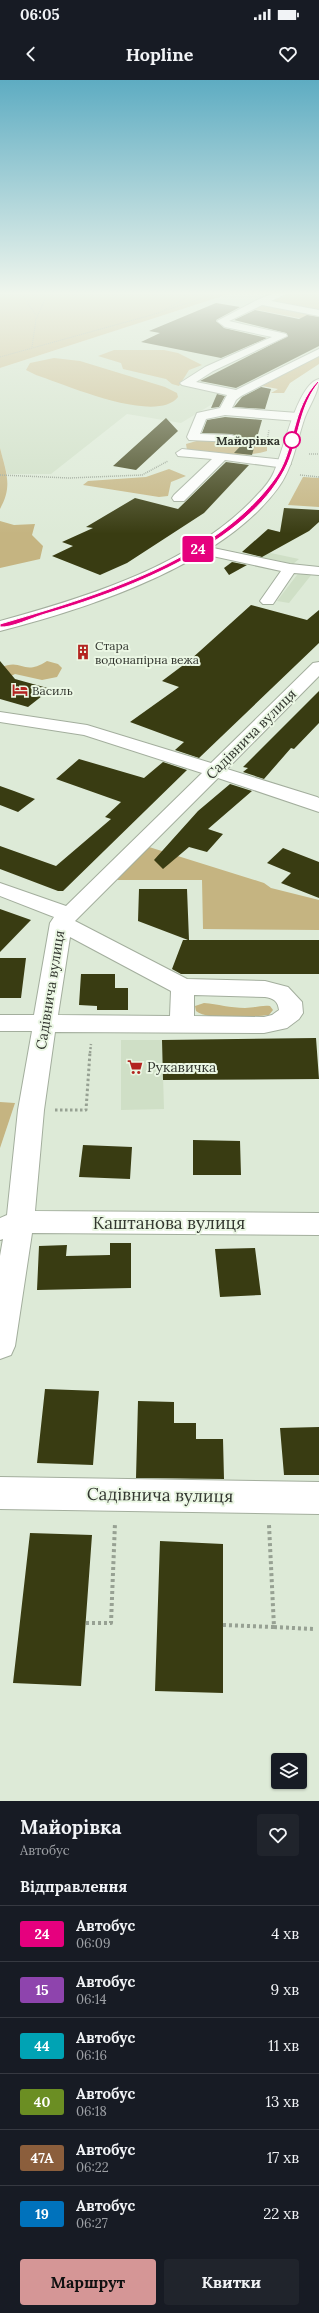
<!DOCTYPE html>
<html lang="uk">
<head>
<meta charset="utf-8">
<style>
  :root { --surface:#171b24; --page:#20242c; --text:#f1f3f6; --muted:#9ea1a6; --line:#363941; --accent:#d59696 }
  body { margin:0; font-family:Lora,serif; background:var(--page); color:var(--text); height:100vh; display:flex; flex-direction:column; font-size:15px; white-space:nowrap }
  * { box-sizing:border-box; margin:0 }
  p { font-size:13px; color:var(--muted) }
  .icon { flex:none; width:22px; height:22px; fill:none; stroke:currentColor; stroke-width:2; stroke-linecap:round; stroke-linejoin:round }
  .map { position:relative; height:1721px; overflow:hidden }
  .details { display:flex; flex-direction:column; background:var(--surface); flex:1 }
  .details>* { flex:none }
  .badge { padding:0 8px; border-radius:3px; font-size:14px; line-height:26px }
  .fabs { position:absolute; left:271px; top:1673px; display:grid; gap:8px }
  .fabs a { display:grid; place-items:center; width:36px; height:36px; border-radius:4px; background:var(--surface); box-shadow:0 1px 3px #0004; font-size:20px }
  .map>.badge { position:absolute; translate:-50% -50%; box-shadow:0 0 0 2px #fff }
  h2 { padding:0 20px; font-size:15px; line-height:36px }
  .round { display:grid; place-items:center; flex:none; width:42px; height:42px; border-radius:4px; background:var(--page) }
  .summary { display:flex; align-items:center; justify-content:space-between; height:68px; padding:0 20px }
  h1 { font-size:19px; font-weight:700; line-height:30px }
  .primary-button { display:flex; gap:8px; margin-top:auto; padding:8px 20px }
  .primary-button a { flex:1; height:46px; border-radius:4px; background:var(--accent); color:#111; font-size:16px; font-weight:700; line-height:46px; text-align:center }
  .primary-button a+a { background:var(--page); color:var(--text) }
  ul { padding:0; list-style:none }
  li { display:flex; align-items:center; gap:12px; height:56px; padding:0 20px; border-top:1px solid var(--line) }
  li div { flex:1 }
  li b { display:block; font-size:15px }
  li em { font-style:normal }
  li .badge { min-width:44px; font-weight:700; text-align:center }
  .status { display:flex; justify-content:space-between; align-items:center; height:28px; padding:0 20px; background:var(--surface); direction:ltr }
  .status svg { height:11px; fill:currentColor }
  header { display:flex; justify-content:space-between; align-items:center; height:52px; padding:0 20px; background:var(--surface); font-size:18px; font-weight:700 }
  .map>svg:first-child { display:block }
  .built { fill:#cfdfc6 }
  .green { fill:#c5b481 }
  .building { fill:#393c12 }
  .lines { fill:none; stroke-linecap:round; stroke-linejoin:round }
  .minor-casing { stroke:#a3ae9d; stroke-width:2 }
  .major-casing { stroke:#a3ae9d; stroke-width:2 }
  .path-far4 { stroke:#97a193; stroke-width:1; stroke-dasharray:1 1; stroke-linecap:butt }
  .path-far3 { stroke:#97a193; stroke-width:1.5; stroke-dasharray:1 1; stroke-linecap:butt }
  .path-far2 { stroke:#97a193; stroke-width:2.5; stroke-dasharray:2 2; stroke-linecap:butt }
  .path-far1 { stroke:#97a193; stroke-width:3; stroke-dasharray:2.5 2.5; stroke-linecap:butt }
  .path { stroke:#97a193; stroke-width:4; stroke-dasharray:3 3; stroke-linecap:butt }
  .minor { fill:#fff; fill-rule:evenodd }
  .major { fill:#fff; fill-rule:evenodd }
  .line { fill:#e6007e; stroke:#fff }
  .stop-dot { fill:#fff; stroke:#e6007e; stroke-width:2 }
  .labels { text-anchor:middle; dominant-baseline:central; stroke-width:4; stroke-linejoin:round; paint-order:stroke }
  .far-stop-label { font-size:12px; font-weight:bold; fill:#32362f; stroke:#ebf7e4; text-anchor:end }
  .far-poi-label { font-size:12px; fill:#32362f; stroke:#ebf7e4; text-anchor:start }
  .street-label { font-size:14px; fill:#32362f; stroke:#ebf7e4 }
  .poi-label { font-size:14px; fill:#32362f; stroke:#ebf7e4; text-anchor:start }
  .near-street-label { font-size:17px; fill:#32362f; stroke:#ebf7e4 }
</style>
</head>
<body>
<div class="status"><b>06:05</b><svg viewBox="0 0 49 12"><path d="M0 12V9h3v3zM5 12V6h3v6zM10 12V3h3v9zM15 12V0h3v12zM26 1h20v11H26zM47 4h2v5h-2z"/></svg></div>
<header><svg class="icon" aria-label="back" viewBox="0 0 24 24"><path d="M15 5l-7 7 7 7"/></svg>Hopline<svg class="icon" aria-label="heart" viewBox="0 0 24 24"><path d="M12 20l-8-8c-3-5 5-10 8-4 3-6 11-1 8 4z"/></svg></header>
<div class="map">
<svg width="319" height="1721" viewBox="0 0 319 1721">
  <rect width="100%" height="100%" fill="#ddead7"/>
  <path class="built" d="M 232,213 L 319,214 L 319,276 L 261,307 L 275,310 L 270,311 L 252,321 L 224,317 L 181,343 L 127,334 L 51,394 L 7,394 L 0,368 L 0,288 Z
    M 266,472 L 299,479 L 293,484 L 261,477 Z
    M 300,491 L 312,494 L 289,523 L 277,521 Z
    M 121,960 L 162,960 L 164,1029 L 121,1030 Z"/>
  <path class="green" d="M 0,213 L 232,213 L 0,288 Z
    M 289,213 L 319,214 L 319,232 L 269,221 Z
    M 266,225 L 319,234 L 319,246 L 309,240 L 253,229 Z
    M 114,270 L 164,270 L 178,273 L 202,285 L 189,290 L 179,306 L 172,304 L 166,299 L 123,289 L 121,283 L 98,276 Z
    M 319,276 L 319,284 L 290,303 L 284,313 L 271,313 L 278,309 L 262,306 Z
    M 54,278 L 80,281 L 165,307 L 177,313 L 178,317 C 156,345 64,304 36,295 L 26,290 L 30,283 Z
    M 200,360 L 267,364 L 267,371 C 242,379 213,372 187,370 L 186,364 Z
    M 0,368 C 6,392 13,406 0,429 Z
    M 169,389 L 186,396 L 171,402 L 168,416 L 159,417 L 83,405 L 88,401 L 146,397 Z
    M 303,397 L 319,398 L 319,427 L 288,425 Z
    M 0,441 L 14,445 L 35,444 L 32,455 L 43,466 L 40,479 L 0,488 Z
    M 47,581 L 58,584 L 62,588 L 57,597 L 42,600 L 15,594 L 1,601 L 0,588 C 23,577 22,597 47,581 Z
    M 149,767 L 264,803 L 271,808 L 319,820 L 319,850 L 203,849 L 202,800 L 117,800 Z
    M 204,923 C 218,924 230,928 245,928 C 254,928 261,925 270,926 L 273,930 L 269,935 C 252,937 209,941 196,931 L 195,926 Z
    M 0,1022 L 15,1023 L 0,1068 Z"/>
  <path class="building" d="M 216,223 L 240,227 L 216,240 L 224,248 L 267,258 L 221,278 L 141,262 L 160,253 L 149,251 Z
    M 255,230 L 299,239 L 307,235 L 319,237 L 319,266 L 236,308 L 200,301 L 288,256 L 286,253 L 234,240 Z
    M 261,307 L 271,309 L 265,329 L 234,327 L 242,317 Z
    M 217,314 L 225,316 L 219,327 L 211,328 Z
    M 225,337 L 262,340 L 252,375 L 234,373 L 248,358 L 238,357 L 231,354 L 202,353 L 207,340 Z
    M 166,338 L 178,351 L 136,390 L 113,386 Z
    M 226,382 L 249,385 L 204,433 L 127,483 L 100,495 L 52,476 L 73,466 L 62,462 L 93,448 L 86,447 L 135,418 L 178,429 Z
    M 284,428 L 319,430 L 319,442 L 309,451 L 262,477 L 242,472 L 268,449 L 280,452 Z
    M 232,482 L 247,485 L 229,495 L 224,488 Z
    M 251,525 L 307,540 L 319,530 L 319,563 L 199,678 L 175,670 L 184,662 L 130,642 L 179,607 L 162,601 L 190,580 Z
    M 0,581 L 15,599 L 51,609 L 28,627 L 0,619 Z
    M 319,611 L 319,643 L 294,669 L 291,668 L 264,699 L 243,692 L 248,688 L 243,687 Z
    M 79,679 L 144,698 L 163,682 L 187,690 L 63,811 L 58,811 L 0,789 L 0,766 L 56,786 L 111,739 L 105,737 L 121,722 L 56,699 Z
    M 230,704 L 252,711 L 208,749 L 223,754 L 207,772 L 189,767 L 163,789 L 154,780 L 198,731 Z
    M 0,706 L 14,711 L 35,719 L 18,732 L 0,725 Z
    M 283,768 L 319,782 L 319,818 L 281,803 L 291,793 L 267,783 Z
    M 139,809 L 187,809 L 189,860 L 319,860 L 319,894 L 181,894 L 172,889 L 183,860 L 188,860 L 138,841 Z
    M 0,829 L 31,840 L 0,872 Z
    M 0,878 L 26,878 L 21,918 L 0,918 Z
    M 81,894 L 115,894 L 115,908 L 128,908 L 128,930 L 97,930 L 97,926 L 79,925 Z
    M 316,958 L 319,999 L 163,1000 L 162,960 Z
    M 193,1060 L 240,1061 L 241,1095 L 193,1095 Z
    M 83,1065 L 132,1067 L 130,1099 L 79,1097 Z
    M 110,1163 L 131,1163 L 131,1208 L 37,1210 L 39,1166 L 67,1165 L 66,1176 L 110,1175 Z
    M 255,1168 L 261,1215 L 220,1217 L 215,1169 Z
    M 45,1309 L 99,1311 L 93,1385 L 37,1383 Z
    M 138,1321 L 174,1322 L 174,1343 L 196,1343 L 196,1359 L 223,1359 L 224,1399 L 136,1398 Z
    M 319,1347 L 319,1395 L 284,1395 L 280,1348 Z
    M 30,1453 L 92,1455 L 81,1606 L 13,1603 Z
    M 160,1461 L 223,1464 L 223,1613 L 155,1611 Z"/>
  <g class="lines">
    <defs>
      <path id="minor" d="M 274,213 L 288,213 L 271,221 L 319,230 L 319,236 L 262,225 L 229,241 L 286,254 L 287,256 L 213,291 L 196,302 L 236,310 L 319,269 L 319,276 L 241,316 L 236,320 L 232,328 L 298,333 L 304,337 L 298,341 L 225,335 L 206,339 L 200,354 L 231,355 L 235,356 L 237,359 L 235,362 L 189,360 L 187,357 L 197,333 L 220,328 L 227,315 L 182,305 L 180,303 L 205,287 L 272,257 L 225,247 L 217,241 L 257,220 Z
        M 182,369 L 285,380 L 291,384 L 285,388 L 225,380 L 184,421 L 174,421 L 172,418 L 174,415 L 212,379 L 178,376 L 176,373 Z
        M 199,465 L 290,484 L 319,487 L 319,495 L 294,493 L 273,524 L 263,524 L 260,521 L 281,491 L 194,472 L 192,469 L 194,466 Z
        M 319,582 L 319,596 L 227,689 L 317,717 L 319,718 L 319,732 L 218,698 L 75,841 L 187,899 L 265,901 L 288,907 L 302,922 L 303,933 L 299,939 L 287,948 L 264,953 L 55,952 L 44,1030 L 35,1131 L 319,1133 L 319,1155 L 32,1153 L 15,1266 L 11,1275 L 0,1279 L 0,1176 L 3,1159 L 0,1160 L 0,1138 L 7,1135 L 18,1030 L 32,951 L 0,951 L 0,935 L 34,935 L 50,843 L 54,837 L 0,816 L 0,803 L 66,826 L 202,693 L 84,655 L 0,642 L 0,632 L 87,645 L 211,683 L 313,583 ZM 70,857 L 171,911 L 170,936 L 58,935 ZM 194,915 L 265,917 C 273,918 278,921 279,930 L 272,935 L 264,937 L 194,936 Z
        M 0,1397 L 319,1402 L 319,1434 L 0,1429 Z"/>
      <path id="major" d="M 319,299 C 319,314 307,328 303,343 C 296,365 292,389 278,408 C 221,485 90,528 0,551 L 0,541 C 88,517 195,484 258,414 C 265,407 270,401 274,392 C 283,373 297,304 319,299 Z"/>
    </defs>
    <use href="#minor" class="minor-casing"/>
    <use href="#major" class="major-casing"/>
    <path class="path-far4" d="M 21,213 L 36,235
      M 164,230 L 186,218 L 182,213
      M 32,267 L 36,239 L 48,213
      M 0,277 L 155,234 L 217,213"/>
    <path class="path-far3" d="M 266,367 L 269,350
      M 309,374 L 319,374
      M 0,395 L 69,398 L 142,395 L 168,381
      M 300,395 L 319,397"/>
    <path class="path-far2" d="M 90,973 L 91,964"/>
    <path class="path-far1" d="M 55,1030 L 86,1030 L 90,972"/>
    <path class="path" d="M 86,1543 L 111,1543 L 115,1443
      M 223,1545 L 274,1547 L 269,1445
      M 274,1547 L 313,1549"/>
    <use href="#minor" class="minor"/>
    <use href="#major" class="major"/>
  </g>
  <linearGradient id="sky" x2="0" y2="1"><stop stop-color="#5eacc2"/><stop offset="0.47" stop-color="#f0f6ed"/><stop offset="1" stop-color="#f0f6ed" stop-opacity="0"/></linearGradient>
  <rect width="319" height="454" fill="url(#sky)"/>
  <path class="line" d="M 318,301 L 319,302 C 296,330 300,366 281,396 C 238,468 122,512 45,534 C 31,538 12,548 0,547 L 0,544 C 92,517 217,481 276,397 C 296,368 291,328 318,301 Z"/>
  <defs>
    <symbol id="building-bare" viewBox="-9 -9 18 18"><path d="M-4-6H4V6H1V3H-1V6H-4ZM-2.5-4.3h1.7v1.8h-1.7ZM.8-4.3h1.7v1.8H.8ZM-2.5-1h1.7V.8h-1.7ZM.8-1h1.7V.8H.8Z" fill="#b32420" stroke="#ebf7e4" stroke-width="2.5" paint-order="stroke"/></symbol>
    <symbol id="hotel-bare" viewBox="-9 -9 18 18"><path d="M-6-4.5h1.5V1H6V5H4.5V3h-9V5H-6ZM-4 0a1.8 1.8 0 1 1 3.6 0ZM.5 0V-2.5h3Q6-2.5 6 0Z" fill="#b32420" stroke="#ebf7e4" stroke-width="2.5" paint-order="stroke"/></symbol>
    <symbol id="supermarket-bare" viewBox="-9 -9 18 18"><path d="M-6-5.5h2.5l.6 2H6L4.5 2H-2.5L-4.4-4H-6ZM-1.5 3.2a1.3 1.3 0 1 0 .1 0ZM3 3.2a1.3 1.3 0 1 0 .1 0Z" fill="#b32420" stroke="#ebf7e4" stroke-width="2.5" paint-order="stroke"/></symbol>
  </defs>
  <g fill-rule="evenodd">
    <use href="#building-bare" x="72" y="561" width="22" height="22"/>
    <use href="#hotel-bare" x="9" y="599" width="22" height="22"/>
    <use href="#supermarket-bare" x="124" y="976" width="22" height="22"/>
  </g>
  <circle class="stop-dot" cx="292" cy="360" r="8"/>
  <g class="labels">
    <g class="far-stop-label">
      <text x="280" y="360">Майорівка</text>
    </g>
    <g class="far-poi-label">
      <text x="95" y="565">Стара<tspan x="95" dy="14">водонапірна вежа</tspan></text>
      <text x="32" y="610">Василь</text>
    </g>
    <g class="street-label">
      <text transform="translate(251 654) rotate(-45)">Садівнича вулиця</text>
      <text transform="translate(50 910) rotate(-81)">Садівнича вулиця</text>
    </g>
    <g class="poi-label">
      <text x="147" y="987">Рукавичка</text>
    </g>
    <g class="near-street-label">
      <text x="169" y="1143">Каштанова вулиця</text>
      <text transform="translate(160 1415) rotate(1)">Садівнича вулиця</text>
    </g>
  </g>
</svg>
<div class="fabs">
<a><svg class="icon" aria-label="layers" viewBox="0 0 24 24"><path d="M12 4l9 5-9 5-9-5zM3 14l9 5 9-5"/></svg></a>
</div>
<b class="badge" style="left:198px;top:469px;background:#e6007e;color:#fff">24</b>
</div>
<section class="details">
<div class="summary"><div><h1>Майорівка</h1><p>Автобус</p></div><a class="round"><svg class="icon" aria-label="heart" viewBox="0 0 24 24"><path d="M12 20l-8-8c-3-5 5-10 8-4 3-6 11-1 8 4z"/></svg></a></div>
<h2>Відправлення</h2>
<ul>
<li><span class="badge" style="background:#e6007e;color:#fff">24</span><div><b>Автобус</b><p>06:09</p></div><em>4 хв</em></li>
<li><span class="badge" style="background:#8e44ad;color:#fff">15</span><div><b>Автобус</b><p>06:14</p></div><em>9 хв</em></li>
<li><span class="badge" style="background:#00a3b4;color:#fff">44</span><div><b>Автобус</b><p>06:16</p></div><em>11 хв</em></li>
<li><span class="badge" style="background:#6b8e23;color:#fff">40</span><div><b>Автобус</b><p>06:18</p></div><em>13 хв</em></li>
<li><span class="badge" style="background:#8b5e3c;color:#fff">47А</span><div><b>Автобус</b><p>06:22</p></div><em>17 хв</em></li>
<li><span class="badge" style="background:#0072bc;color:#fff">19</span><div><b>Автобус</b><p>06:27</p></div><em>22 хв</em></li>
</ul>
<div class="primary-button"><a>Маршрут</a><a>Квитки</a></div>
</section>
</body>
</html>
